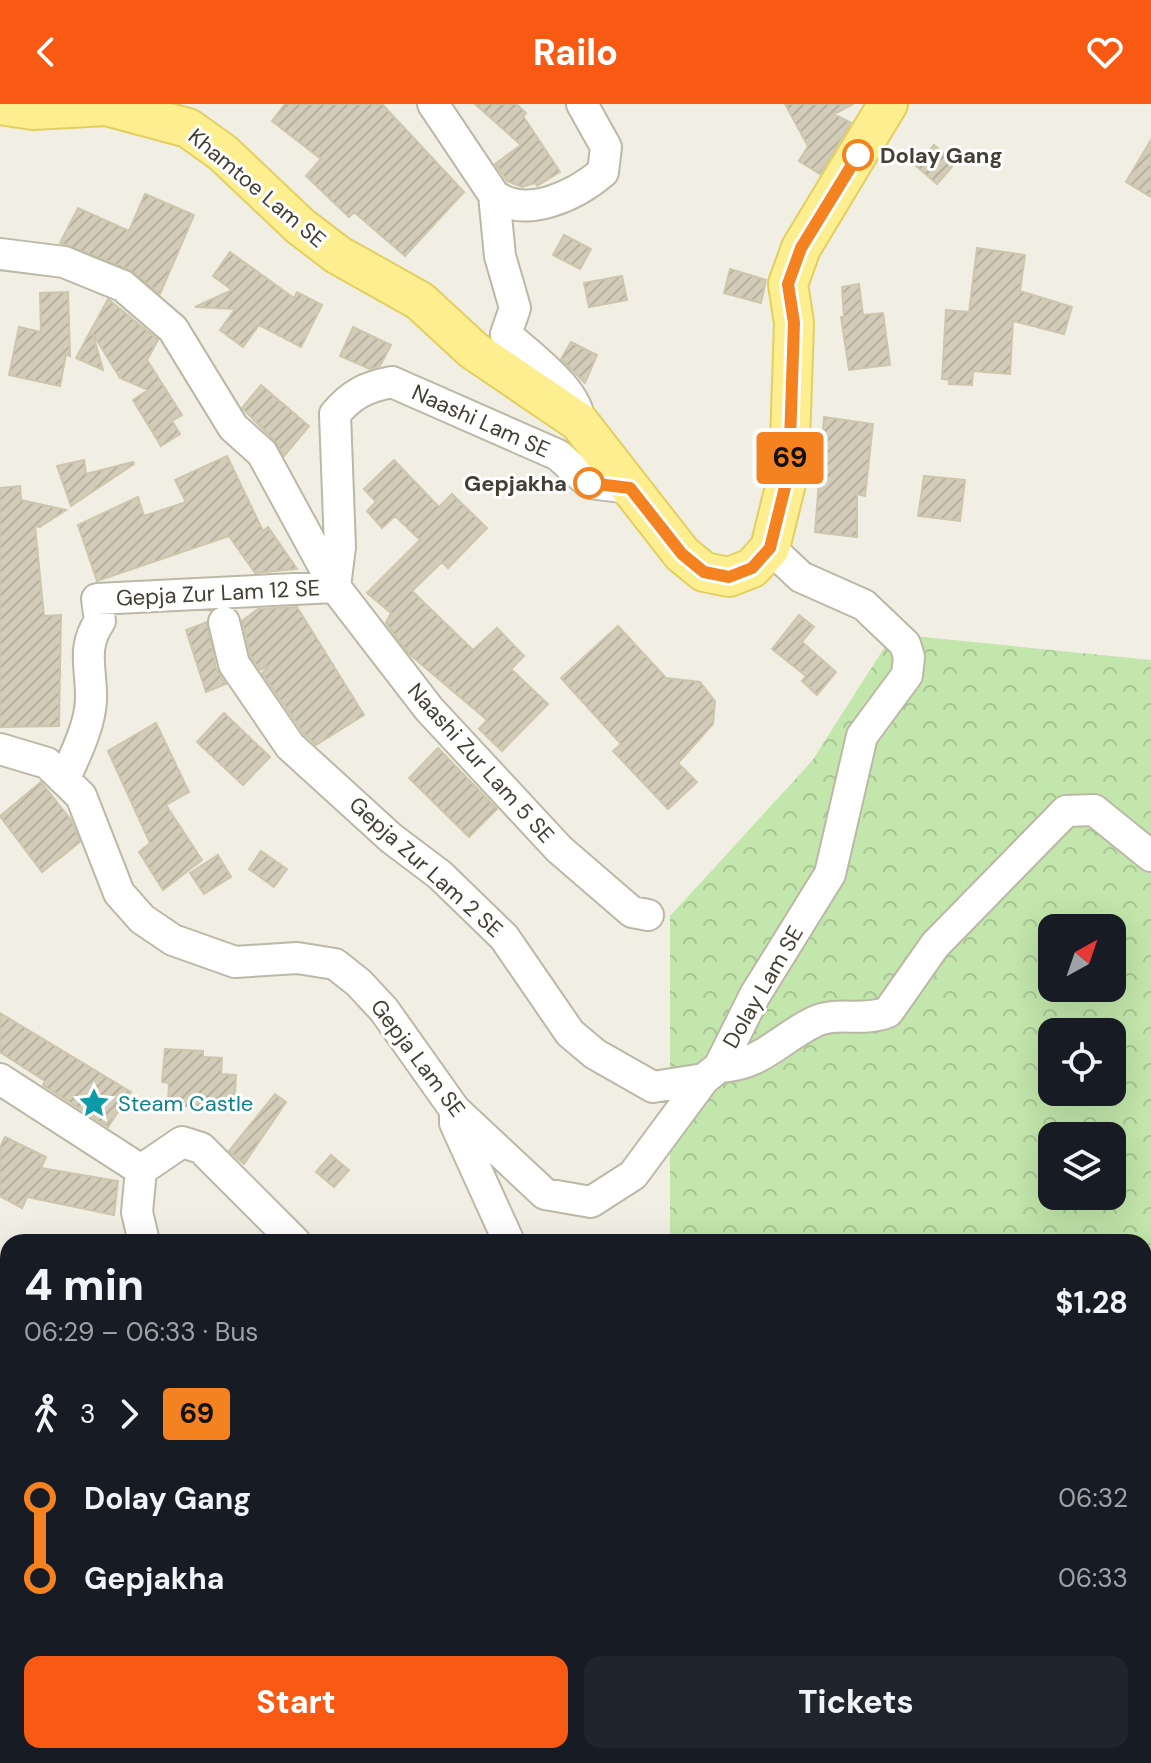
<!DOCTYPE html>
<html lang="en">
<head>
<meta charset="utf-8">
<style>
  :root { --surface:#171b24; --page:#20242c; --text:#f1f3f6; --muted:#9ea1a6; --accent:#f85a13 }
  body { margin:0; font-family:"DM Sans",sans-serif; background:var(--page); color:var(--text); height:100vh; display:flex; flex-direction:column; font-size:30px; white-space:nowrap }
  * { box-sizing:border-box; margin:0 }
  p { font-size:26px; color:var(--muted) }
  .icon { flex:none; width:44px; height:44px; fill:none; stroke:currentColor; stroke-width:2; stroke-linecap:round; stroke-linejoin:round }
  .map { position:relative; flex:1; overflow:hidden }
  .side { position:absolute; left:0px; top:1130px; width:1152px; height:530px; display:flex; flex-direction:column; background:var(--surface); border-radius:24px 24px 0 0; box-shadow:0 8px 32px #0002 }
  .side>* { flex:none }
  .badge { padding:0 16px; border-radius:6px; font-size:28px; line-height:52px }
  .needle { width:52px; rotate:40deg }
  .fabs { position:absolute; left:1038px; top:810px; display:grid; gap:16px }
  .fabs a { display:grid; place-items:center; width:88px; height:88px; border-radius:16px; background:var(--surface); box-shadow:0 8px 32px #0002; font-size:40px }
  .map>.badge { position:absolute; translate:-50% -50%; box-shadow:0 0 0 4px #fff }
  .legs { display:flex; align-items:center; gap:12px; height:88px; padding:0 24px; font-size:26px }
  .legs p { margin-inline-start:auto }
  .summary { display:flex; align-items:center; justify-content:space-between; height:136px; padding:0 24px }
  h1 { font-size:44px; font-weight:800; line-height:60px }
  .action { display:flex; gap:16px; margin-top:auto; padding:16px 24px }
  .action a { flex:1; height:92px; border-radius:16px; background:var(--accent); color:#fff; font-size:32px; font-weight:800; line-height:92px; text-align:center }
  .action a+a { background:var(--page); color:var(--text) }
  ul { padding:0 24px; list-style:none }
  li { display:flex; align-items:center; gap:28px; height:80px; font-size:30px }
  li i { display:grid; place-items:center; width:12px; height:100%; margin:0 10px; background:currentColor }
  li i::after { content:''; width:20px; height:20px; margin:-10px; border:6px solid; border-radius:50%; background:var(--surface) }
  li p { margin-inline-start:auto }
  li:first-child i { background:linear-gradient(#0000 50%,currentColor 0) }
  li:last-child i { background:linear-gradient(currentColor 50%,#0000 0) }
  header { display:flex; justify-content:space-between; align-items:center; height:104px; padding:0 24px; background:var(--accent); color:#fff; font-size:36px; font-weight:800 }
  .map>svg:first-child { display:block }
  .forest { fill:url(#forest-crowns); fill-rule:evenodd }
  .building { fill:url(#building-hatch); stroke:#cdc6ac; stroke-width:2 }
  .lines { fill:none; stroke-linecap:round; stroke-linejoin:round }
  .minor-casing { stroke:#bcb8a6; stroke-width:34 }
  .major-casing { stroke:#e2cf60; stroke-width:42 }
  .path { stroke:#beb697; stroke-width:4; stroke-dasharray:4 4; stroke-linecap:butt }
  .minor { stroke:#fff; stroke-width:30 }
  .major { stroke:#fdef90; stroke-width:38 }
  .line-1-casing { stroke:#fff; stroke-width:18 }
  .line-1 { stroke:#f58220; stroke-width:12 }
  .stop-1-dot { fill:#fff; stroke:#f58220; stroke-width:4 }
  .labels { text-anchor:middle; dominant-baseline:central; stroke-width:6; stroke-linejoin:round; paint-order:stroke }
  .stop-label { font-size:22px; font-weight:bold; fill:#433f33; stroke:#fff; text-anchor:start }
  .street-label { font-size:22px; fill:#433f33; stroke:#fff }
  .culture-label { font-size:22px; fill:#0d838f; stroke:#fff; text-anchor:start }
</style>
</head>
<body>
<header><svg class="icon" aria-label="back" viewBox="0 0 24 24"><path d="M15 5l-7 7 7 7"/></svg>Railo<svg class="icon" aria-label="heart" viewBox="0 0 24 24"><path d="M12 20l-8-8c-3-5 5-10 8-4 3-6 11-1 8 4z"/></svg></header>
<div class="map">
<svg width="1151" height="1659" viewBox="0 0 1151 1659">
  <defs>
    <pattern id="forest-crowns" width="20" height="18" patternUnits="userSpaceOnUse" patternTransform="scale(2)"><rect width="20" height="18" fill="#c2e6ab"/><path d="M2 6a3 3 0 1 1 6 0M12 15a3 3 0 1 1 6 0" fill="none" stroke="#a8c694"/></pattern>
    <pattern id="building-hatch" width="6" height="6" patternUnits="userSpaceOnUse" patternTransform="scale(2)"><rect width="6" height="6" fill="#d3ccb8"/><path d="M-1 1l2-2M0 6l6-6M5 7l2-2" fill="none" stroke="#b6b09f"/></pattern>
  </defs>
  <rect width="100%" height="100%" fill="#f1efe3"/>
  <path class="forest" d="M 893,530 L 1151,556 L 1151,1357 L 1144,1360 L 1144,1138 L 670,1138 L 670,812 L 812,657 ZM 1052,824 L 1112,824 L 1112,884 L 1052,884 ZM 1052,928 L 1112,928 L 1112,988 L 1052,988 ZM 1052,1032 L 1112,1032 L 1112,1092 L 1052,1092 Z
    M 719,1652 L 999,1652 L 997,1659 L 720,1659 Z"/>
  <path class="building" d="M 285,0 L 382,0 L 464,88 L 405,152 L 354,108 L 349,113 L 306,72 L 321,55 L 272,17 Z
    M 475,0 L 516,0 L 526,9 L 523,12 L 560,68 L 537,82 L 535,79 L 522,83 L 507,77 L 495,60 L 521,41 Z
    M 785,0 L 853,0 L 834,10 L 851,19 L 820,70 L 799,57 L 808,42 Z
    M 1151,36 L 1151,93 L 1126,78 Z
    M 934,41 L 955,59 L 937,80 L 916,62 Z
    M 145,90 L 194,111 L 160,190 L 130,166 L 60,139 L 78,104 L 129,127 Z
    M 564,131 L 591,145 L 580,165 L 553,151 Z
    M 977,144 L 1025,151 L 1020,187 L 1072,203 L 1064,230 L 1013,217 L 1010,270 L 973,267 L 972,281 L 949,280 L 949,276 L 942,275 L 946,206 L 969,208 Z
    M 230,148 L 294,194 L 297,188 L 322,201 L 301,243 L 259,221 L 243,243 L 220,226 L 235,205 L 195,203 L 232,186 L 213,172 Z
    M 730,165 L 766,176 L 761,199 L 724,189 Z
    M 622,172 L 627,196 L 589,203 L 584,179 Z
    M 859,180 L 863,211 L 883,209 L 890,261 L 849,266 L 841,213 L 844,213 L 842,183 Z
    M 68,188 L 70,252 L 66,250 L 60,282 L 9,271 L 19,223 L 41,228 L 40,189 Z
    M 108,195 L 158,236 L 147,256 L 182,311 L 172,317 L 180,330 L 161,342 L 133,296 L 148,286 L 120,274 L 93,230 L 103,266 L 76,254 Z
    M 353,223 L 391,241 L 380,262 L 370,265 L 340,252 Z
    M 571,238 L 597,251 L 585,279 L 561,255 Z
    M 261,281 L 309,322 L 284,352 L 274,336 L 242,304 Z
    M 824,313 L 873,320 L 865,392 L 857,390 L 857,433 L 815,428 Z
    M 227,352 L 263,427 L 268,423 L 297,465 L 255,469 L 229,432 L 97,477 L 78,421 L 138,393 L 144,412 L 186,398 L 175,376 Z
    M 84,356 L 86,370 L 133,358 L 134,360 L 71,402 L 57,362 Z
    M 394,356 L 439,403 L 452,390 L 487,424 L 448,464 L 442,458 L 412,487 L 473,546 L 497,524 L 524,552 L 511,565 L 548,600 L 502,647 L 479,625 L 487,616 L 408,549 L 386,519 L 391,509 L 367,489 L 420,436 L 395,412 L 382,424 L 367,407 L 376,398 L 364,385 Z
    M 924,372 L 965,376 L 960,417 L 918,412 Z
    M 20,382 L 21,396 L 66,406 L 40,423 L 35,422 L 44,512 L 61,511 L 59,622 L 0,623 L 0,384 Z
    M 297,503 L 364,611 L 316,641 L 304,630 L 262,569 L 270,561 L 260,566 L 251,553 L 242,517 L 258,505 Z
    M 799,511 L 814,523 L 802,538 L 836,568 L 817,591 L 802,577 L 806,572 L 772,545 Z
    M 207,518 L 216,564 L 226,580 L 206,588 L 186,526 Z
    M 618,522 L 666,574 L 700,578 L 715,597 L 713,620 L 678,659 L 697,678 L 668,705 L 613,647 L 621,640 L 561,574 Z
    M 224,609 L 270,653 L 243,681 L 197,638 Z
    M 156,619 L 189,688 L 166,701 L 202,756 L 163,786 L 139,748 L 150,739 L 108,647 Z
    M 438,644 L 497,705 L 469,733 L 409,674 Z
    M 41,678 L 71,716 L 80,738 L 42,768 L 0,712 Z
    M 261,747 L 287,765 L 274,783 L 249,765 Z
    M 218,751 L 231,773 L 204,790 L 190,769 Z
    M 0,909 L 131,988 L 108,1023 L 43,981 L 45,977 L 0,948 Z
    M 165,945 L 203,947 L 203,953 L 222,954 L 221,970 L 236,971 L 234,1005 L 168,1001 L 169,979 L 162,978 Z
    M 275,990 L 286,998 L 244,1060 L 229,1047 Z
    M 5,1033 L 46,1053 L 41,1064 L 118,1077 L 114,1111 L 27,1093 L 22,1104 L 0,1092 L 0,1043 Z
    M 331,1051 L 349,1066 L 334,1083 L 316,1068 Z"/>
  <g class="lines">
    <defs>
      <path id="minor" d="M 433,0 L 494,91 L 500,152 L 515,204 L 506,230 C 527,250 581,288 579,318
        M 494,91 C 526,116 576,91 603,68 L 606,43 L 582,0
        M 0,150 L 64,158 L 123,182 L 173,225 L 233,323 L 262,349 L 335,483 L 429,605 L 559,745 L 632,808 L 648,811
        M 335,483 L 340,443 L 335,310 C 352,290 366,283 392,278 L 558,351 L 589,379 L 630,384
        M 224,518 L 234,560 L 290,642 L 391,734 L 440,771 L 504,833 L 570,929 L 595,950 L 653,983 L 704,975
        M 0,645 L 47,659 L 81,692 L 119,789 L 142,815 L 173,836 L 235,858 L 297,854 L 335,860 L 359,879 L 384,906 L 455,1006 L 545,1090 L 591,1098 L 633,1071 L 704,975 L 719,963
        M 65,674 C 75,651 90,622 91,596 C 92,566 81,544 100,517 L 97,495 L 335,483
        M 719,963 L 755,891 L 830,770 L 862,632 L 907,571 L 909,553 L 905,540 L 864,501 L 801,473 L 770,444
        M 719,963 C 760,962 779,935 814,918 C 835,907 865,918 888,908 L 935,841 L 1066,707 L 1094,706 L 1151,752
        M 0,975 L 141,1066
        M 455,1008 L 455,1019 L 509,1138
        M 141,1066 L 182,1038 L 201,1044 L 295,1138
        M 141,1066 L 137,1108 L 144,1138
        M 0,1185 L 8,1189
        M 0,1388 L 8,1392
        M 0,1445 L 8,1429
        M 535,1659 L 537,1652"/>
      <path id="major" d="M 0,1 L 33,6 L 106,2 L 188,24 L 223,49 L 300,122 L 338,151 L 420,197 L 473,246 L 579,318 L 682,450 L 704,468 L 729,473 L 752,464 L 770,444 L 789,367 L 794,219 L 788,180 L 801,144 L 888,0"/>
    </defs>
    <use href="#minor" class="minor-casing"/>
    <use href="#major" class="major-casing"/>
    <path class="path" d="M 1144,1575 L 1151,1577
      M 384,1659 L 386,1652"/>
    <use href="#minor" class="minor"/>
    <use href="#major" class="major"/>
  </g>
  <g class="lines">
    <defs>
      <path id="line-1" d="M 589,379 L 630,384 L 682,450 L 704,468 L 729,473 L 752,464 L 770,444 L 789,367 L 794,219 L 788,180 L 801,144 L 858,51"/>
    </defs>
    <use href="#line-1" class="line-1-casing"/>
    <use href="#line-1" class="line-1"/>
  </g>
  <defs>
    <symbol id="sight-bare" viewBox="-9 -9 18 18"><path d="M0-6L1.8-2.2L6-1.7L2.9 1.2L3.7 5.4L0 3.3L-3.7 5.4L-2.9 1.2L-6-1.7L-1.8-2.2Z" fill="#0f9aa8" stroke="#fff" stroke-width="2.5" paint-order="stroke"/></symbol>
  </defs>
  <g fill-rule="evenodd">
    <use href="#sight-bare" x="72" y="977" width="44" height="44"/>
  </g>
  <g class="stop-1-dot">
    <circle cx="858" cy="51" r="14"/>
    <circle cx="589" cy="379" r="14"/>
  </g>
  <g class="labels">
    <g class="stop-label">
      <text x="880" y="51">Dolay Gang</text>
      <text x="567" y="379" text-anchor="end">Gepjakha</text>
    </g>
    <g class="street-label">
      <text transform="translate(257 84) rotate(40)">Khamtoe Lam SE</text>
      <text transform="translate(481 317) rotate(24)">Naashi Lam SE</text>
      <text transform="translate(218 489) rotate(-3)">Gepja Zur Lam 12 SE</text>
      <text transform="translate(481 659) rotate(48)">Naashi Zur Lam 5 SE</text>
      <text transform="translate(426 763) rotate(42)">Gepja Zur Lam 2 SE</text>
      <text transform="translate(763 883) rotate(-60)">Dolay Lam SE</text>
      <text transform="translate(418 954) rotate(53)">Gepja Lam SE</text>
    </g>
    <g class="culture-label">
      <text x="118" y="999">Steam Castle</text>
    </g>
  </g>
</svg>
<div class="fabs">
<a><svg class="needle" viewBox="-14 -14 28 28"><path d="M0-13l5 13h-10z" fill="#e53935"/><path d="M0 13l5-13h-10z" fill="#9ea1a6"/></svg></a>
<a><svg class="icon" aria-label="locate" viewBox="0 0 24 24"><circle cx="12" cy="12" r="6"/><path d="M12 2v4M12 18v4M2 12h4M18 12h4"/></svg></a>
<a><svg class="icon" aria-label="layers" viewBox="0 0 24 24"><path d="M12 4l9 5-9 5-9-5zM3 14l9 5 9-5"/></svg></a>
</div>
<b class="badge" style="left:790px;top:354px;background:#f58220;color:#111">69</b>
<section class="side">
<div class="summary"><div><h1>4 min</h1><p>06:29 – 06:33 · Bus</p></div><b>$1.28</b></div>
<div class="legs"><svg class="icon" aria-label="walk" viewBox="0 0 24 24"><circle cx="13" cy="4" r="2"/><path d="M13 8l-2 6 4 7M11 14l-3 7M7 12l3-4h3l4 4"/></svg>3<svg class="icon" aria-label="forward" viewBox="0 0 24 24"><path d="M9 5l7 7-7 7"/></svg><b class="badge" style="background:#f58220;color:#111">69</b></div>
<ul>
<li><i style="color:#f58220"></i><b>Dolay Gang</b><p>06:32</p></li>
<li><i style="color:#f58220"></i><b>Gepjakha</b><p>06:33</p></li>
</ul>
<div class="action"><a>Start</a><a>Tickets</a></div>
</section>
</div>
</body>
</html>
